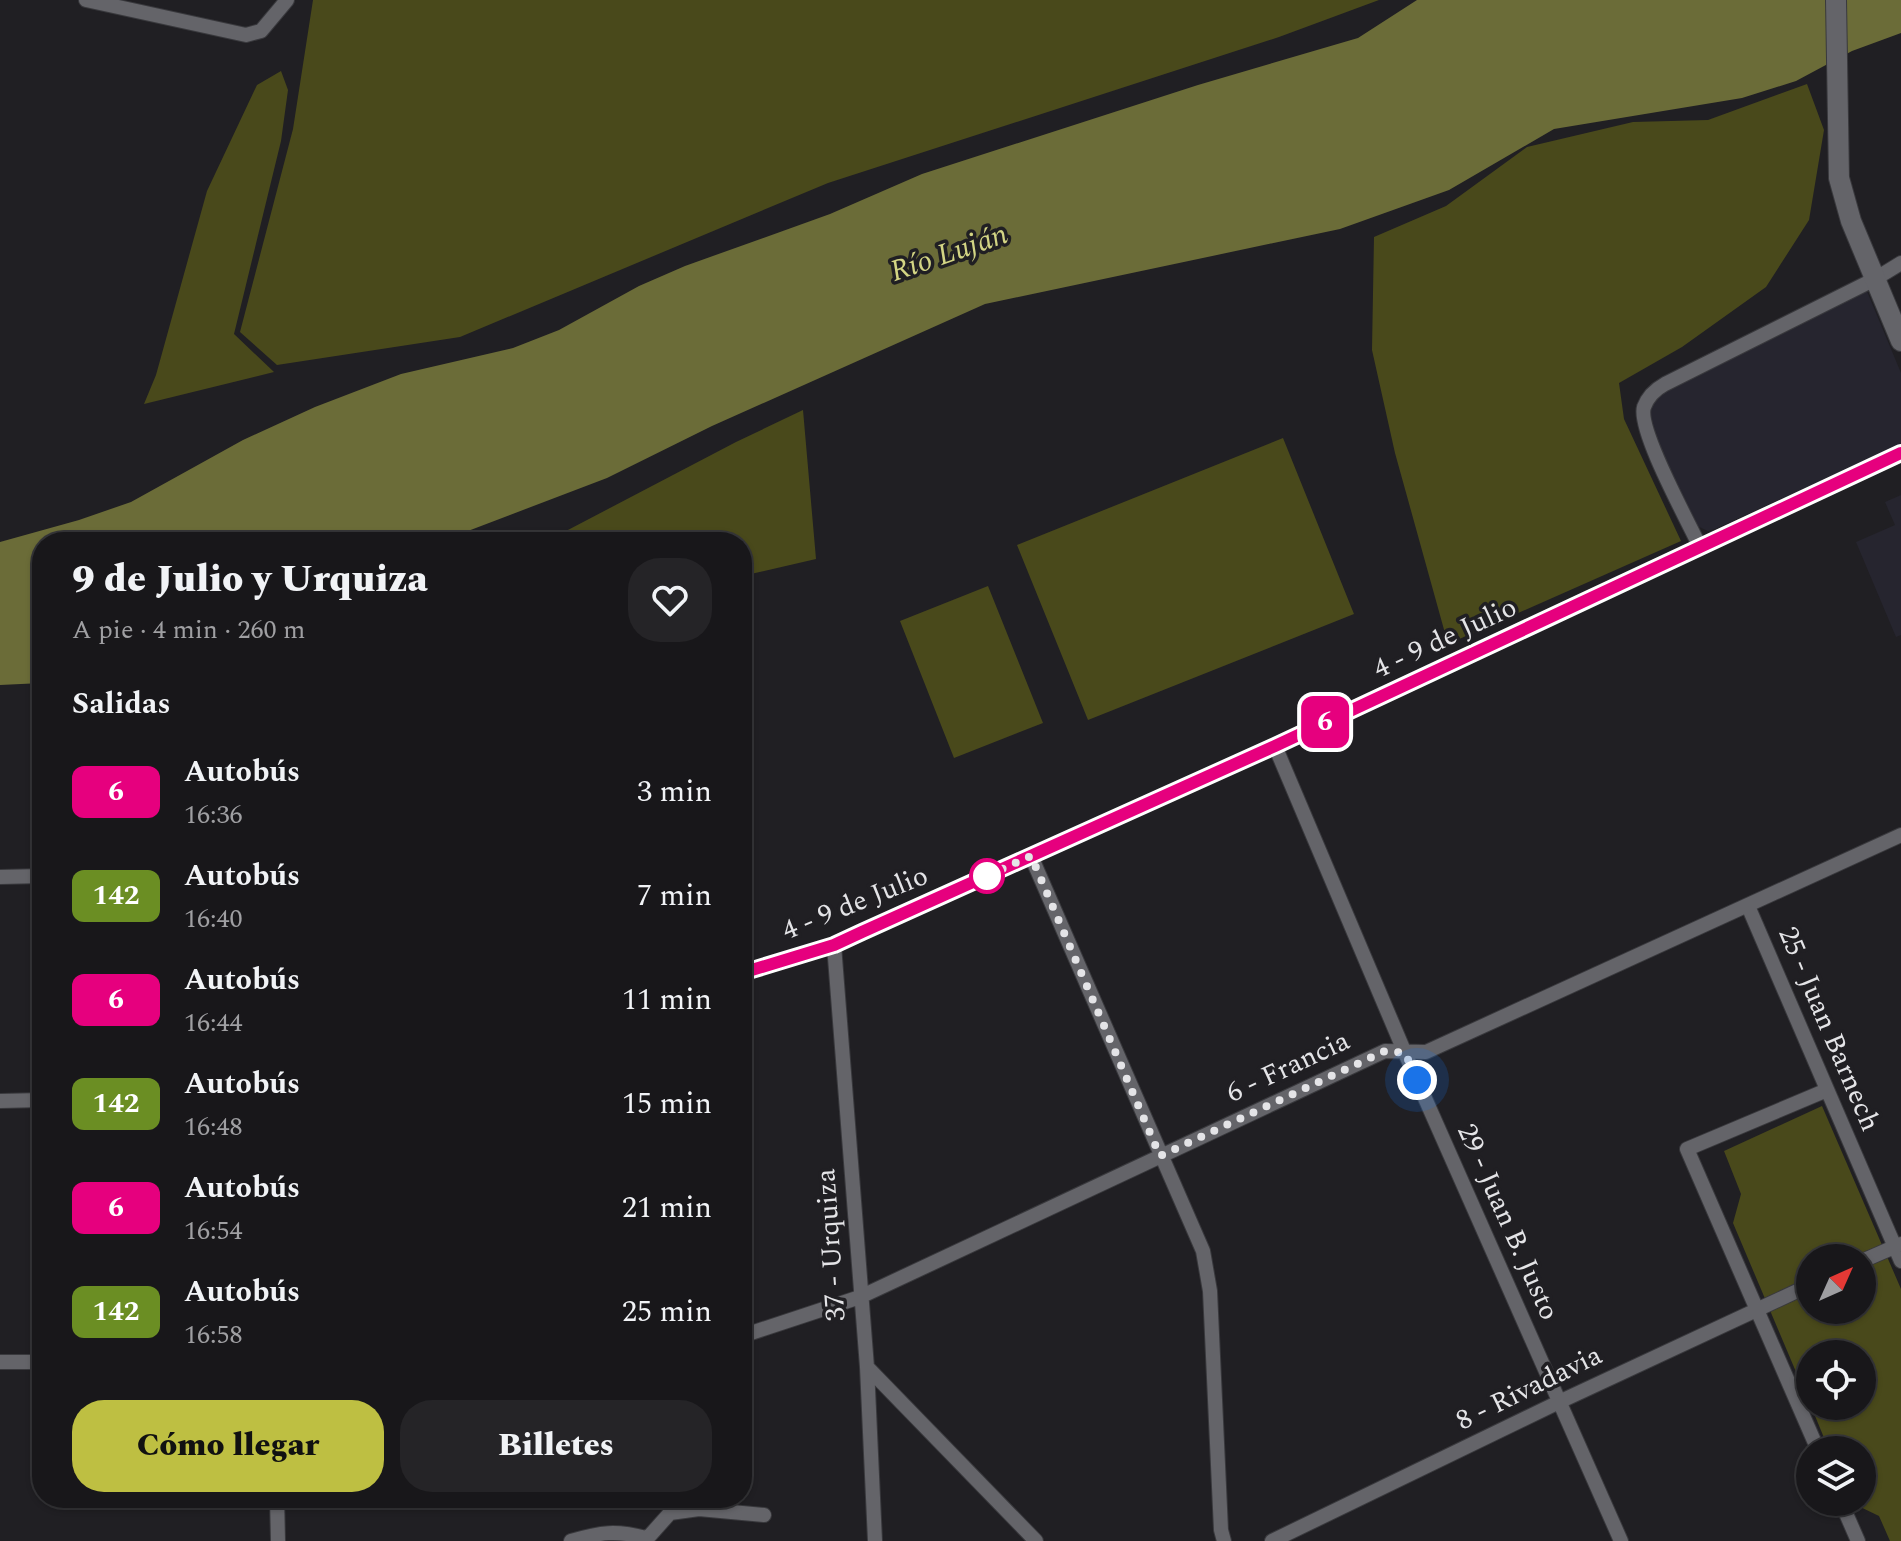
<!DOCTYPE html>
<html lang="es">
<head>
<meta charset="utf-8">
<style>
  :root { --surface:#18171a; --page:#252427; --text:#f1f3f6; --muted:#9f9fa2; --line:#363639; --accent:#bebf42 }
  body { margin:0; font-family:Spectral,serif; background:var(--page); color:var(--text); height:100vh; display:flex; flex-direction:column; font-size:30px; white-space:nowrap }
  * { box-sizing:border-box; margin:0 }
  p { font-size:26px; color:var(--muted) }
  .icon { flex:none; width:44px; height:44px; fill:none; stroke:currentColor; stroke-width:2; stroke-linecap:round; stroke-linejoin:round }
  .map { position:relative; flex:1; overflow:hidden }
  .panel { position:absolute; left:32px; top:532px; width:720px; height:976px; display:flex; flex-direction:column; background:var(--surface); border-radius:32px; box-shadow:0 2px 6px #0004,0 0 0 2px var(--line) }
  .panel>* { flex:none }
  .badge { padding:0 16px; border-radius:12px; font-size:28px; line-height:52px }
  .needle { width:52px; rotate:45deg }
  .buttons { position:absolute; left:1796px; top:1244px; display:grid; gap:16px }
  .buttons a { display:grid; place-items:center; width:80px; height:80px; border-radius:50%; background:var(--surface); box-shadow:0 2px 6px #0004,0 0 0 2px var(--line); font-size:40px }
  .you { position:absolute; width:40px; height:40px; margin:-20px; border:6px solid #fff; border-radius:50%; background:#1a73e8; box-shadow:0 0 0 12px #1a73e833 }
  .map>.badge { position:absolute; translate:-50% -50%; box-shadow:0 0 0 4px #fff }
  h2 { padding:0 40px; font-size:30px; line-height:72px }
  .round { display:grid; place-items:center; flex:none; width:84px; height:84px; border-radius:32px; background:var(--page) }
  .overview { display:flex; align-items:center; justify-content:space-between; height:136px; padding:0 40px }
  h1 { font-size:38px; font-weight:800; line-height:60px }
  .action { display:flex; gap:16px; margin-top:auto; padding:16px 40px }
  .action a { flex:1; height:92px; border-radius:32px; background:var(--accent); color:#111; font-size:32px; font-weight:800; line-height:92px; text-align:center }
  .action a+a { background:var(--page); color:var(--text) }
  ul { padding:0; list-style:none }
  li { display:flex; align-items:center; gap:24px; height:104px; padding:0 40px }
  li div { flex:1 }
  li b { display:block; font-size:30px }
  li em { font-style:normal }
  li .badge { min-width:88px; font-weight:700; text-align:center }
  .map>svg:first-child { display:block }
  .built { fill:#26252f }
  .green { fill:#49491b; fill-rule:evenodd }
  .water { fill:#6b6c38 }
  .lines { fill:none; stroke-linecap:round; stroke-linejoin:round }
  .street-casing { stroke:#39393d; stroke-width:16 }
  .secondary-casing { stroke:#39393d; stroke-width:22 }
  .street { stroke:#646469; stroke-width:14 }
  .secondary { stroke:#646469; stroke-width:20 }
  .line-casing { stroke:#fff; stroke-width:18 }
  .line { stroke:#e6007e; stroke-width:12 }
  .walk { stroke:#e4e4e7; stroke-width:8; stroke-dasharray:0 14.4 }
  .stop-dot { fill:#fff; stroke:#e6007e; stroke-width:4 }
  .labels { text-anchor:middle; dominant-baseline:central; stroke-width:7; stroke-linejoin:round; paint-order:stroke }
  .street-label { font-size:28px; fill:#e4e4e7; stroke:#201f23 }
  .water-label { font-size:30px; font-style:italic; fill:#d3d584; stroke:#201f23 }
</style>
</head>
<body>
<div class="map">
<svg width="1901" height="1541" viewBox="0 0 1901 1541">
  <rect width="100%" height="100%" fill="#201f23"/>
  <path class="built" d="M 1866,289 L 1901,373 L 1901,444 L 1715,529 L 1708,531 L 1695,525 L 1647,426 L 1652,399 L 1661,390 Z
    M 1901,495 L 1901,635 L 1896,637 L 1856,542 L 1895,525 L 1885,502 Z"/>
  <path class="green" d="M 313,0 L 1379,0 L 1279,37 L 828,183 L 460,337 L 277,365 L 240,332 L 293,129 Z
    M 281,71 L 288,90 L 281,141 L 234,334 L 274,372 L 144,404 L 156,375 L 207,191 L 257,85 Z
    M 1807,84 L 1824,130 L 1809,220 L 1766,287 L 1682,347 L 1619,383 L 1624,419 L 1681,541 L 1448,644 L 1395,453 L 1372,350 L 1374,237 L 1446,206 L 1527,147 L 1633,122 L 1708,120 Z
    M 803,410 L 816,559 L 742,576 L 742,542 L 545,542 L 736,442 Z
    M 1283,438 L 1354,614 L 1088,720 L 1017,545 Z
    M 988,586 L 1043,723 L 954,758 L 900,621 Z
    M 1822,1106 L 1901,1289 L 1901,1541 L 1890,1541 L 1879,1516 L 1852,1503 L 1862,1502 L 1862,1450 L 1829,1450 L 1811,1406 L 1862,1406 L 1862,1354 L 1810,1354 L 1810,1405 L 1733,1223 L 1741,1194 L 1724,1151 ZM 1810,1258 L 1862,1258 L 1862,1310 L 1810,1310 Z"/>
  <path class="water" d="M 1417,0 L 1901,0 L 1901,33 L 1852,51 L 1796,81 L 1742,98 L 1554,129 L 1449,190 L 1340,229 L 985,304 L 712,426 L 607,478 L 439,542 L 42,542 L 42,683 L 0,685 L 0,542 L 79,520 L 131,502 L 243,440 L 315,407 L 401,374 L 513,348 L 559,330 L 639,286 L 685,266 L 830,214 L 922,174 L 1198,85 L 1358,38 Z"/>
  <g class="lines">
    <defs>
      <path id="street" d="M 86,0 L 246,35 L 261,31 L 287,0
        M 1700,547 C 1688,521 1637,429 1644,407 C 1648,396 1656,389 1665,384 L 1875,279 L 1901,263
        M 1275,746 L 1405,1053 L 1621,1541
        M 1031,856 L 1203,1251 L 1210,1291 L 1221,1530 L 1224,1541
        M 0,877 L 42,876
        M 1748,906 L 1901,1261
        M 834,945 L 867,1367 L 875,1541
        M 742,973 L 834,945 L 1275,746 L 1901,453
        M 0,1101 L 42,1100
        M 1862,1261 L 1901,1244
        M 742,1336 L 860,1297 L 1385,1051 L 1426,1052 L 1901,835
        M 0,1362 L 42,1362
        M 867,1367 L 1036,1541
        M 1818,1450 L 1687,1149 L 1827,1090
        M 277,1498 L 278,1541
        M 1841,1502 L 1858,1541
        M 670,1513 L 699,1509 L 764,1515
        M 571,1541 C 601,1532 616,1530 646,1538
        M 645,1541 L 670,1513 L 676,1498
        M 1272,1541 L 1559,1402 L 1810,1285"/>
      <path id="secondary" d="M 1836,0 L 1839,178 L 1851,221 L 1901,341"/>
    </defs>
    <use href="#street" class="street-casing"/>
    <use href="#secondary" class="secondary-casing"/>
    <use href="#street" class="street"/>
    <use href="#secondary" class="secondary"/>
  </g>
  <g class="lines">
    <defs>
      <path id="line" d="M 742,973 L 834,945 L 862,932 L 1275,746 L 1901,453"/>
    </defs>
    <use href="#line" class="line-casing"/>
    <use href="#line" class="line"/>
    <path class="walk" d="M 987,876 L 975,881 L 1031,856 L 1160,1156 L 1385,1051 L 1405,1053 L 1417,1080"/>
  </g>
  <circle class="stop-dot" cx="987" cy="876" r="16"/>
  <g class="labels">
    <g class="street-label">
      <text transform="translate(1445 638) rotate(-25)">4 - 9 de Julio</text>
      <text transform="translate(855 903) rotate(-22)">4 - 9 de Julio</text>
      <text transform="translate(1829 1029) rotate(67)">25 - Juan Barnech</text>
      <text transform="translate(1288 1067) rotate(-25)">6 - Francia</text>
      <text transform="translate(1508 1222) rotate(66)">29 - Juan B. Justo</text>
      <text transform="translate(831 1245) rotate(-94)">37 - Urquiza</text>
      <text transform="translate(1529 1388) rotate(-26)">8 - Rivadavia</text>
    </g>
    <g class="water-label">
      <text transform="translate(949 253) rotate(-19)">Río Luján</text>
    </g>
  </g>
</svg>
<div class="buttons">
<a><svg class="needle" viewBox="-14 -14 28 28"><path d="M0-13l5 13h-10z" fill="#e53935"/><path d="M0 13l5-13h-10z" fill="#9f9fa2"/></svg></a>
<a><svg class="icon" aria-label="locate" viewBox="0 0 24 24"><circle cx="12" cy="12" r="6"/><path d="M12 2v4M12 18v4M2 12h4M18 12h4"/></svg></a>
<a><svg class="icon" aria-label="layers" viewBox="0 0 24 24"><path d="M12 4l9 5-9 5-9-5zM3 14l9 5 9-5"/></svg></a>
</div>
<div class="you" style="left:1417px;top:1080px"></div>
<b class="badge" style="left:1325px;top:722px;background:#e6007e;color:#fff">6</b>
<section class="panel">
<div class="overview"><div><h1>9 de Julio y Urquiza</h1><p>A pie · 4 min · 260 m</p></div><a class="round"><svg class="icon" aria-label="heart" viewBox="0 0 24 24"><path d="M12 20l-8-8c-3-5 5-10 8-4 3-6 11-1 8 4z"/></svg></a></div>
<h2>Salidas</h2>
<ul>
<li><span class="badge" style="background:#e6007e;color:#fff">6</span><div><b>Autobús</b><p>16:36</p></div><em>3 min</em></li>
<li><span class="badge" style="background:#6b8e23;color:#fff">142</span><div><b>Autobús</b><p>16:40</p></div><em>7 min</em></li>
<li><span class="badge" style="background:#e6007e;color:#fff">6</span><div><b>Autobús</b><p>16:44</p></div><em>11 min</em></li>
<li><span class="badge" style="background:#6b8e23;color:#fff">142</span><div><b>Autobús</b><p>16:48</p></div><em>15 min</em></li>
<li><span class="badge" style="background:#e6007e;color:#fff">6</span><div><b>Autobús</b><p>16:54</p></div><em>21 min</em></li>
<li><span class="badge" style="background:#6b8e23;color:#fff">142</span><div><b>Autobús</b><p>16:58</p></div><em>25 min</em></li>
</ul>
<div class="action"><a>Cómo llegar</a><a>Billetes</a></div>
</section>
</div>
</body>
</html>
